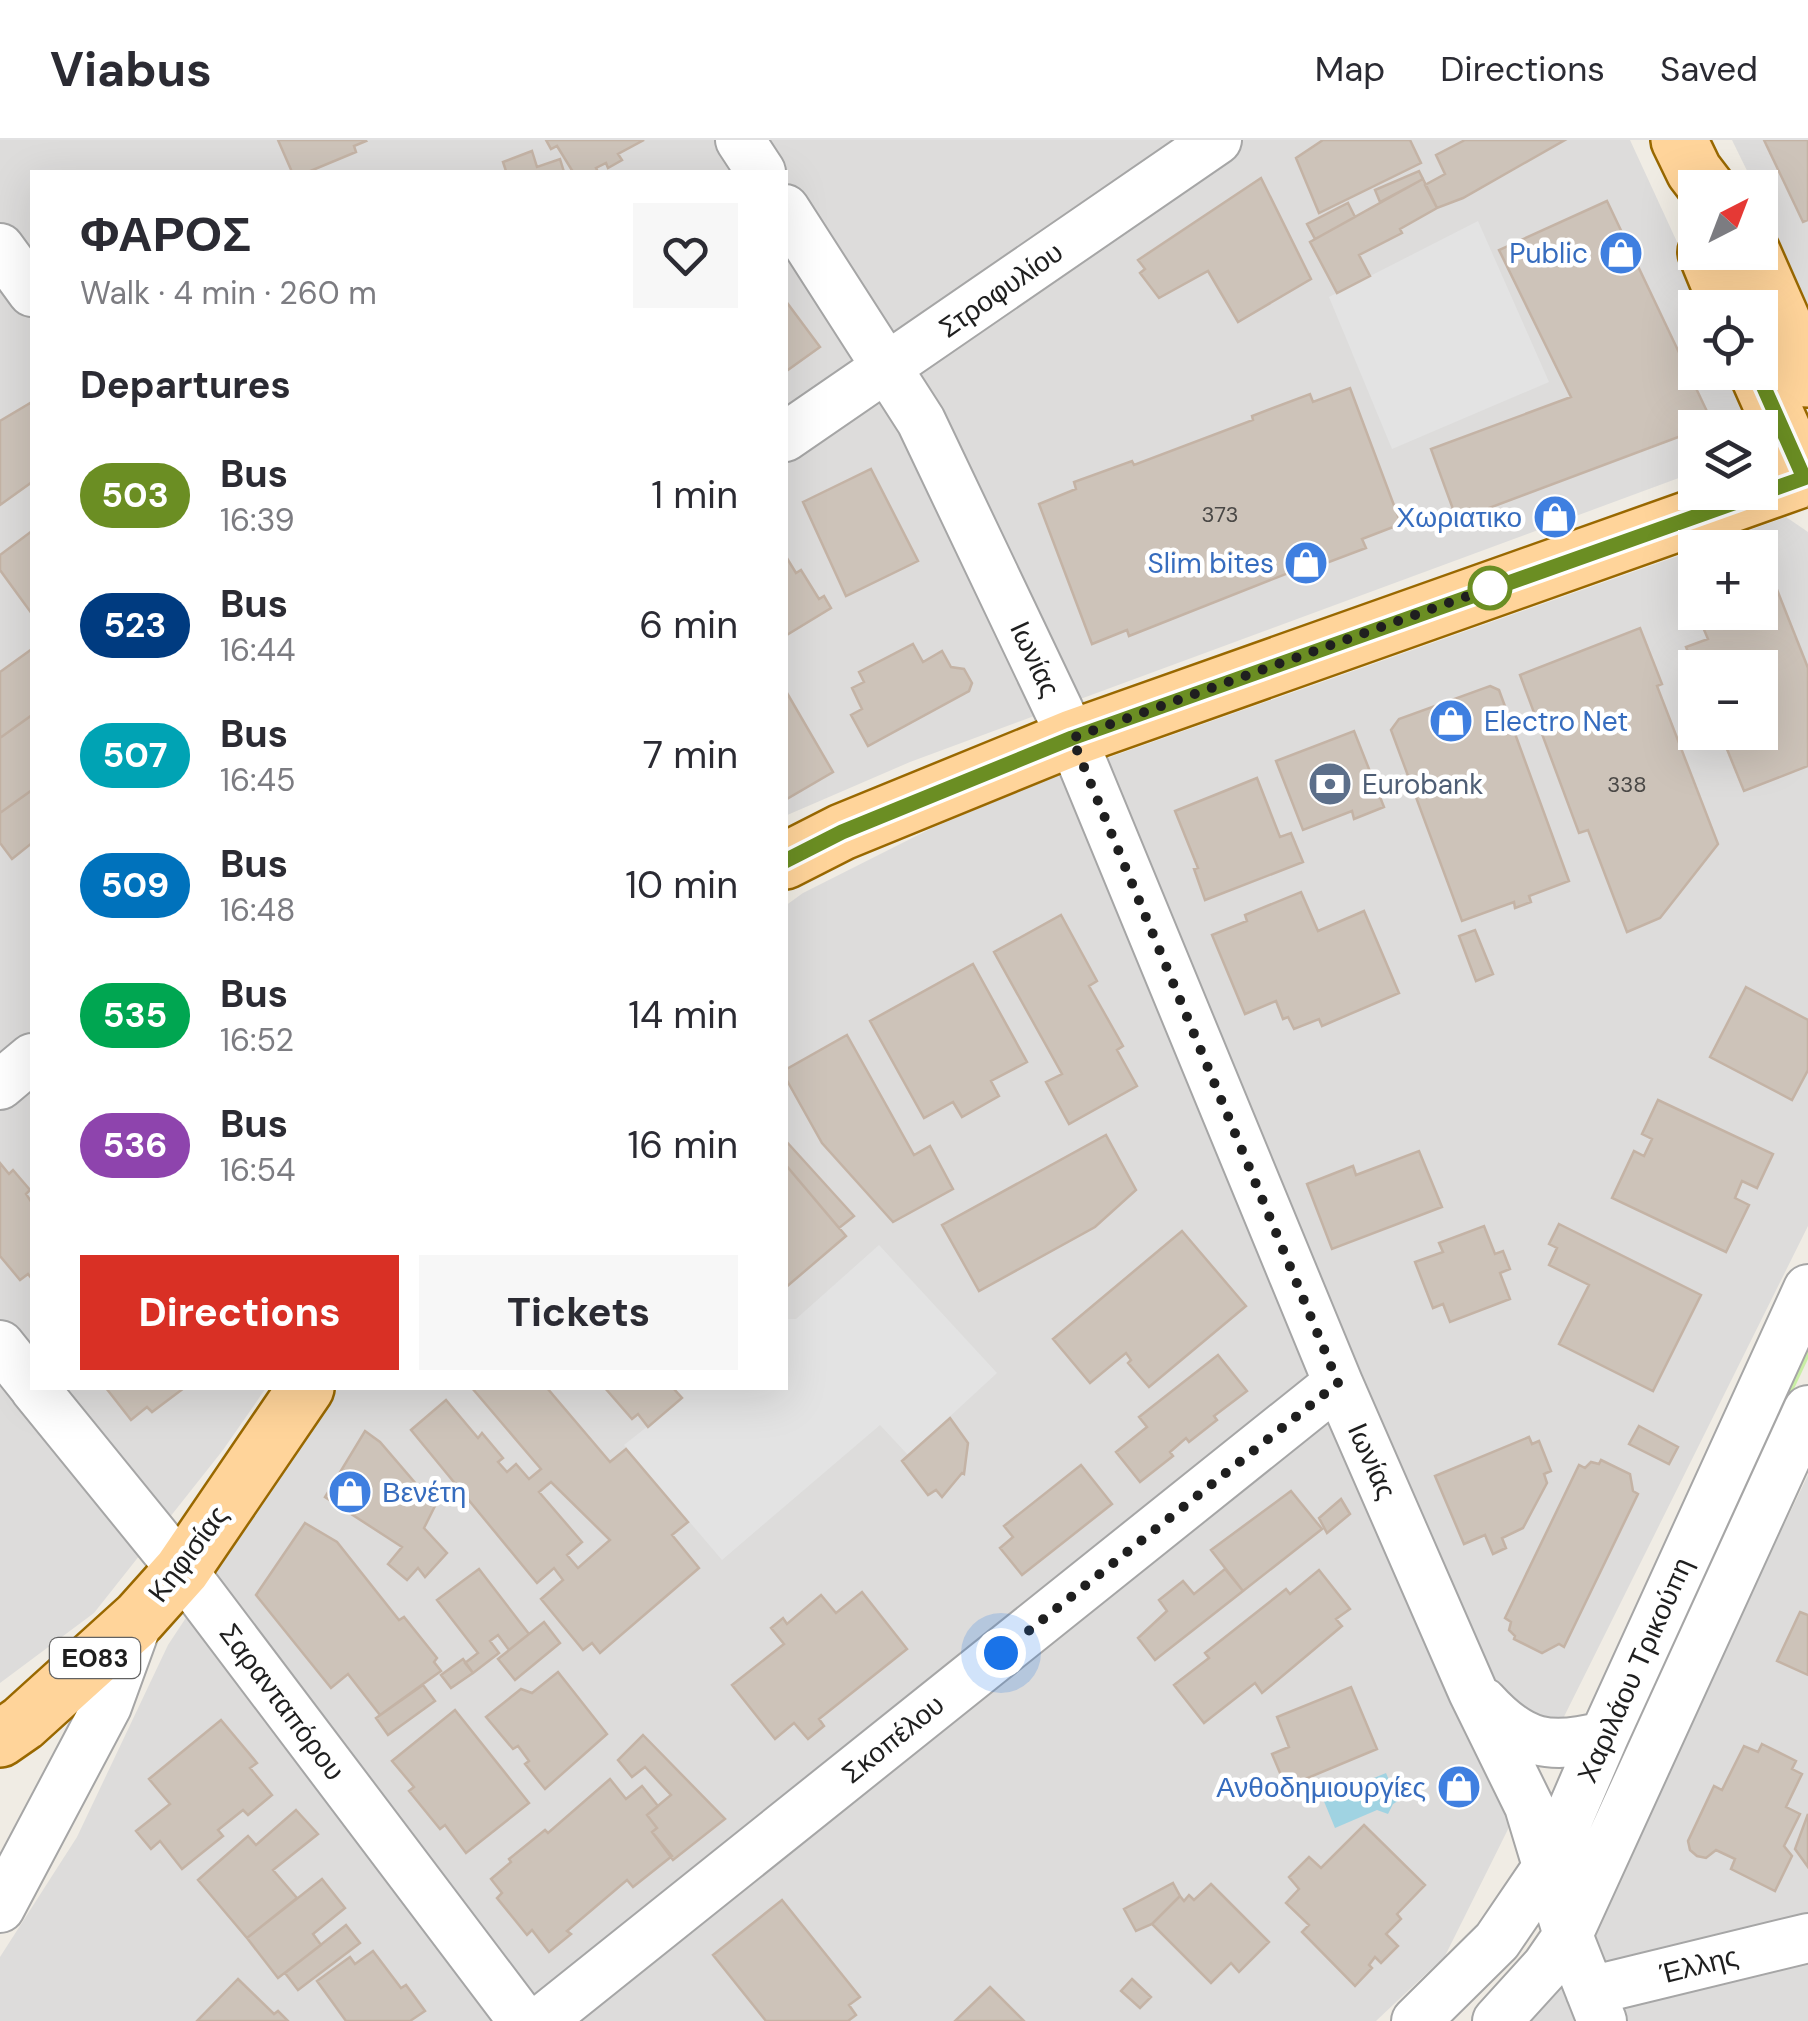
<!DOCTYPE html>
<html lang="en">
<head>
<meta charset="utf-8">
<style>
  :root { --surface:#fff; --page:#f7f7f7; --text:#2b2b33; --muted:#7c7c81; --line:#e1e1e2; --accent:#d93025 }
  body { margin:0; font-family:"DM Sans",sans-serif; background:var(--page); color:var(--text); height:100vh; display:flex; flex-direction:column; font-size:38px; white-space:nowrap }
  * { box-sizing:border-box; margin:0 }
  p { font-size:32px; color:var(--muted) }
  .icon { flex:none; width:55px; height:55px; fill:none; stroke:currentColor; stroke-width:2; stroke-linecap:round; stroke-linejoin:round }
  .map { position:relative; flex:1; overflow:hidden }
  .side { position:absolute; left:30px; top:30px; width:758px; height:1220px; display:flex; flex-direction:column; background:var(--surface); border-radius:0px; box-shadow:0 10px 40px #0002 }
  .side>* { flex:none }
  .badge { padding:0 20px; border-radius:32px; font-size:35px; line-height:65px }
  .needle { width:65px; rotate:42deg }
  .controls { position:absolute; left:1678px; top:30px; display:grid; gap:20px }
  .controls a { display:grid; place-items:center; width:100px; height:100px; border-radius:0px; background:var(--surface); box-shadow:0 10px 40px #0002; font-size:50px }
  .you { position:absolute; width:50px; height:50px; margin:-25px; border:8px solid #fff; border-radius:50%; background:#1a73e8; box-shadow:0 0 0 15px #1a73e833 }
  .map>.badge { position:absolute; translate:-50% -50%; box-shadow:0 0 0 5px #fff }
  h2 { padding:0 50px; font-size:38px; line-height:90px }
  .round { display:grid; place-items:center; flex:none; width:105px; height:105px; border-radius:0px; background:var(--page) }
  .overview { display:flex; align-items:center; justify-content:space-between; height:170px; padding:0 50px }
  h1 { font-size:48px; font-weight:700; line-height:75px }
  .cta { display:flex; gap:20px; margin-top:auto; padding:20px 50px }
  .cta a { flex:1; height:115px; border-radius:0px; background:var(--accent); color:#fff; font-size:40px; font-weight:700; line-height:115px; text-align:center }
  .cta a+a { background:var(--page); color:var(--text) }
  ul { padding:0; list-style:none }
  li { display:flex; align-items:center; gap:30px; height:130px; padding:0 50px }
  li div { flex:1 }
  li b { display:block; font-size:38px }
  li em { font-style:normal }
  li .badge { min-width:110px; font-weight:700; text-align:center }
  header { display:flex; align-items:center; gap:60px; box-sizing:border-box; height:140px; padding:0 50px; background:var(--surface); border-bottom:2px solid var(--line) }
  header strong { font-size:48px }
  nav { display:flex; gap:55px; margin-inline-start:auto; font-size:35px }
  .map>svg:first-child { display:block }
  .residential { fill:#dddcdb; fill-rule:evenodd }
  .grass { fill:#c9efa5 }
  .parking { fill:#e3e3e3 }
  .water { fill:#a0d3e2 }
  .building { fill:#cdc3b9; stroke:#c4b3a5; stroke-width:2.5; fill-rule:evenodd }
  .lines { fill:none; stroke-linecap:round; stroke-linejoin:round }
  .minor-casing { stroke:#a6a6a6; stroke-width:52 }
  .major-casing { stroke:#996800; stroke-width:60 }
  .minor { stroke:#fff; stroke-width:48 }
  .major { stroke:#ffd49a; stroke-width:55 }
  .line-casing { stroke:#fff; stroke-width:22 }
  .line { stroke:#6b8e23; stroke-width:15 }
  .walk { stroke:#1f1f1f; stroke-width:10; stroke-dasharray:0 18 }
  .stop-dot { fill:#fff; stroke:#6b8e23; stroke-width:5 }
  .labels { text-anchor:middle; dominant-baseline:central; stroke-width:9; stroke-linejoin:round; paint-order:stroke }
  .number-label { font-size:22px; fill:#4a4846 }
  .shield { fill:#fff; stroke:#626262; stroke-width:2.5 }
  .shield-label { font-size:25px; font-weight:bold; fill:#1f1f1f }
  .shop-label { font-size:28px; fill:#366cbe; stroke:#fff; text-anchor:end }
  .street-label { font-size:28px; fill:#1f1f1f; stroke:#fff }
  .service-label { font-size:28px; fill:#4e5e75; stroke:#fff; text-anchor:start }
</style>
</head>
<body>
<header>
<strong>Viabus</strong>
<nav><a>Map</a><a>Directions</a><a>Saved</a></nav>
</header>
<div class="map">
<svg width="1808" height="1881" viewBox="0 0 1808 1881">
  <rect width="100%" height="100%" fill="#f0ece4"/>
  <path class="residential" d="M 0,0 L 1630,0 L 1707,167 L 1695,168 L 1695,232 L 1737,233 L 1758,287 L 1695,288 L 1695,332 L 910,622 L 785,676 L 785,32 L 32,32 L 32,1248 L 266,1248 L 223,1310 L 94,1473 L 0,1543 Z
    M 1732,0 L 1808,0 L 1808,165 L 1760,57 L 1760,48 L 1755,47 Z
    M 1786,377 L 1808,392 L 1808,1086 L 1445,1816 L 1376,1881 L 0,1881 L 0,1817 L 77,1697 L 168,1505 L 338,1248 L 785,1248 L 785,766 L 803,753 L 932,688 L 1048,639 L 1695,410 L 1695,472 L 1760,472 L 1760,408 L 1702,407 ZM 1695,528 L 1760,528 L 1760,592 L 1695,592 Z
    M 1808,1335 L 1808,1881 L 1524,1881 L 1592,1786 Z"/>
  <path class="grass" d="M 1808,1196 L 1808,1219 L 1588,1686 Z"/>
  <path class="parking" d="M 1478,81 L 1549,242 L 1392,309 L 1329,157 Z
    M 879,1105 L 997,1233 L 908,1315 L 880,1285 L 722,1420 L 624,1305 L 682,1259 L 673,1248 L 785,1248 L 785,1179 L 796,1179 Z"/>
  <path class="water" d="M 1386,1633 L 1398,1661 L 1393,1664 L 1388,1674 L 1377,1670 L 1335,1688 L 1323,1659 Z"/>
  <path class="building" d="M 278,0 L 365,0 L 366,1 L 354,6 L 356,12 L 308,32 L 292,32 Z
    M 546,0 L 644,0 L 618,14 L 622,20 L 608,28 L 606,23 L 596,28 L 598,32 L 573,32 L 557,6 L 551,9 Z
    M 1323,0 L 1410,0 L 1421,23 L 1319,73 L 1296,18 Z
    M 1465,0 L 1565,0 L 1463,58 L 1437,68 L 1425,45 L 1445,34 L 1436,15 Z
    M 1764,0 L 1808,0 L 1808,80 L 1803,82 Z
    M 532,11 L 537,27 L 560,19 L 564,32 L 503,32 L 506,31 L 503,22 Z
    M 1419,31 L 1423,39 L 1380,62 L 1375,50 Z
    M 1261,38 L 1311,139 L 1238,182 L 1208,131 L 1159,158 L 1140,133 L 1145,129 L 1138,120 Z
    M 1423,39 L 1437,68 L 1400,89 L 1402,93 L 1359,115 L 1370,136 L 1337,153 L 1310,102 Z
    M 1607,61 L 1713,284 L 1457,380 L 1431,309 L 1571,257 L 1499,110 Z
    M 1348,63 L 1355,77 L 1315,99 L 1307,84 Z
    M 785,160 L 820,207 L 785,232 Z
    M 1350,248 L 1401,384 L 1362,399 L 1366,408 L 1308,430 L 1306,426 L 1129,496 L 1127,490 L 1092,504 L 1039,364 L 1076,349 L 1074,342 L 1132,321 L 1134,325 L 1253,280 L 1252,276 L 1310,254 L 1313,262 Z
    M 32,262 L 32,342 L 0,365 L 0,281 Z
    M 871,329 L 918,421 L 846,456 L 803,362 Z
    M 32,391 L 32,474 L 0,430 L 0,415 Z
    M 785,415 L 796,433 L 801,430 L 819,459 L 824,456 L 831,468 L 785,496 Z
    M 1776,447 L 1808,528 L 1808,626 L 1744,651 L 1720,592 L 1760,592 L 1760,528 L 1695,529 L 1686,507 L 1708,499 L 1699,478 L 1713,472 L 1760,472 L 1760,454 Z
    M 1640,488 L 1662,544 L 1657,546 L 1718,704 L 1660,778 L 1627,792 L 1588,690 L 1579,693 L 1520,535 Z
    M 913,504 L 923,522 L 942,511 L 951,527 L 964,529 L 972,543 L 969,551 L 868,606 L 851,575 L 862,569 L 852,548 L 864,542 L 859,532 Z
    M 32,509 L 32,575 L 0,598 L 0,532 Z
    M 1490,546 L 1499,550 L 1569,741 L 1529,756 L 1531,762 L 1515,768 L 1514,762 L 1462,781 L 1391,590 L 1399,579 Z
    M 787,553 L 833,632 L 785,660 L 785,554 Z
    M 32,575 L 32,650 L 0,673 L 0,598 Z
    M 1354,591 L 1384,667 L 1354,679 L 1352,671 L 1303,690 L 1276,621 Z
    M 1257,638 L 1280,697 L 1291,693 L 1303,722 L 1205,760 L 1194,729 L 1198,728 L 1175,671 Z
    M 32,650 L 32,703 L 12,719 L 0,703 L 0,673 Z
    M 1301,752 L 1318,791 L 1364,771 L 1399,853 L 1322,886 L 1319,879 L 1294,889 L 1288,877 L 1283,879 L 1276,861 L 1245,874 L 1212,795 L 1247,781 L 1245,775 Z
    M 1061,775 L 1097,841 L 1089,846 L 1123,906 L 1117,910 L 1137,946 L 1069,984 L 1046,942 L 1062,934 L 994,812 Z
    M 1475,790 L 1493,834 L 1476,841 L 1459,796 Z
    M 973,824 L 1027,922 L 991,941 L 999,956 L 962,977 L 953,962 L 924,978 L 870,881 Z
    M 1746,847 L 1808,880 L 1808,930 L 1792,960 L 1710,917 Z
    M 847,895 L 914,1015 L 930,1006 L 953,1049 L 893,1082 L 822,1003 L 785,937 L 785,930 Z
    M 1658,960 L 1773,1014 L 1757,1048 L 1742,1041 L 1735,1058 L 1749,1065 L 1726,1112 L 1612,1058 L 1634,1011 L 1644,1016 L 1652,999 L 1642,994 Z
    M 1106,995 L 1136,1050 L 1095,1087 L 979,1151 L 942,1085 Z
    M 785,1000 L 854,1076 L 839,1088 L 785,1024 Z
    M 1419,1011 L 1442,1067 L 1332,1109 L 1307,1044 L 1353,1026 L 1356,1035 Z
    M 0,1023 L 9,1034 L 13,1030 L 30,1050 L 26,1054 L 30,1060 L 32,1057 L 32,1139 L 28,1134 L 20,1140 L 0,1116 Z
    M 785,1024 L 846,1096 L 785,1148 Z
    M 1559,1084 L 1701,1155 L 1653,1251 L 1559,1204 L 1589,1145 L 1549,1125 L 1557,1108 L 1549,1104 Z
    M 1484,1086 L 1495,1114 L 1503,1111 L 1510,1129 L 1500,1133 L 1510,1159 L 1450,1182 L 1443,1164 L 1433,1168 L 1415,1122 L 1443,1112 L 1439,1103 Z
    M 1182,1091 L 1246,1166 L 1149,1247 L 1128,1223 L 1131,1220 L 1126,1213 L 1090,1243 L 1053,1199 Z
    M 1218,1215 L 1247,1251 L 1214,1276 L 1217,1280 L 1189,1302 L 1186,1298 L 1170,1312 L 1173,1316 L 1140,1342 L 1116,1312 L 1147,1287 L 1139,1277 Z
    M 106,1248 L 184,1248 L 152,1272 L 147,1267 L 131,1280 Z
    M 472,1248 L 547,1248 L 610,1322 L 626,1309 L 688,1382 L 672,1395 L 699,1428 L 600,1513 L 592,1503 L 583,1510 L 541,1459 L 563,1440 L 554,1428 L 537,1443 L 411,1290 L 446,1260 L 478,1298 L 482,1293 L 503,1318 L 498,1322 L 507,1332 L 516,1324 L 529,1339 L 541,1329 ZM 551,1342 L 610,1400 L 578,1428 L 567,1415 L 582,1402 L 539,1352 Z
    M 605,1248 L 673,1248 L 682,1258 L 648,1287 L 638,1274 L 632,1279 Z
    M 950,1278 L 968,1303 L 964,1334 L 962,1333 L 942,1357 L 936,1350 L 928,1355 L 902,1321 Z
    M 1639,1286 L 1678,1307 L 1669,1324 L 1629,1304 Z
    M 365,1291 L 380,1302 L 435,1366 L 424,1388 L 447,1413 L 425,1437 L 418,1428 L 407,1440 L 388,1424 L 402,1407 L 325,1357 Z
    M 1529,1297 L 1532,1304 L 1539,1301 L 1551,1331 L 1544,1334 L 1547,1343 L 1523,1388 L 1502,1398 L 1506,1408 L 1493,1414 L 1485,1395 L 1464,1404 L 1435,1336 Z
    M 1601,1320 L 1630,1334 L 1633,1351 L 1638,1354 L 1564,1507 L 1559,1504 L 1542,1513 L 1514,1499 L 1515,1496 L 1509,1490 L 1511,1482 L 1505,1478 L 1579,1325 L 1585,1328 L 1591,1322 L 1599,1324 Z
    M 1081,1325 L 1112,1364 L 1022,1435 L 1000,1408 L 1013,1397 L 1004,1386 Z
    M 1291,1351 L 1322,1389 L 1243,1451 L 1211,1410 Z
    M 1341,1359 L 1350,1374 L 1327,1393 L 1319,1378 Z
    M 305,1383 L 337,1402 L 399,1480 L 404,1477 L 437,1518 L 434,1522 L 441,1531 L 380,1575 L 348,1534 L 331,1548 L 256,1455 Z
    M 479,1429 L 529,1494 L 509,1510 L 498,1495 L 490,1501 L 499,1513 L 473,1533 L 465,1523 L 478,1513 L 437,1460 Z
    M 1225,1429 L 1243,1451 L 1155,1520 L 1138,1498 L 1167,1471 L 1159,1460 L 1183,1441 L 1194,1454 Z
    M 1319,1430 L 1350,1469 L 1336,1479 L 1342,1486 L 1262,1553 L 1255,1543 L 1204,1583 L 1174,1545 L 1209,1518 L 1205,1513 L 1286,1449 L 1290,1454 Z
    M 862,1452 L 907,1509 L 819,1579 L 824,1586 L 808,1599 L 794,1583 L 775,1599 L 732,1545 L 784,1504 L 771,1488 L 783,1478 L 787,1484 L 821,1455 L 836,1473 Z
    M 1800,1472 L 1808,1475 L 1808,1535 L 1777,1521 Z
    M 544,1482 L 560,1503 L 515,1540 L 498,1519 Z
    M 463,1519 L 473,1533 L 451,1548 L 441,1535 Z
    M 558,1532 L 607,1594 L 545,1649 L 525,1624 L 529,1621 L 518,1606 L 513,1609 L 486,1577 L 521,1549 L 532,1553 Z
    M 423,1545 L 435,1561 L 388,1595 L 376,1578 Z
    M 1351,1547 L 1377,1609 L 1286,1647 L 1272,1614 L 1289,1607 L 1277,1577 Z
    M 455,1570 L 529,1663 L 466,1713 L 445,1685 L 440,1689 L 409,1651 L 414,1647 L 392,1621 Z
    M 221,1580 L 257,1623 L 250,1628 L 272,1655 L 248,1675 L 243,1670 L 218,1690 L 223,1696 L 182,1729 L 160,1701 L 151,1709 L 136,1691 L 170,1664 L 149,1639 Z
    M 643,1595 L 725,1679 L 673,1720 L 652,1692 L 657,1688 L 647,1675 L 671,1655 L 645,1627 L 632,1637 L 618,1620 Z
    M 1762,1604 L 1796,1621 L 1792,1629 L 1802,1634 L 1786,1667 L 1800,1674 L 1784,1706 L 1792,1716 L 1775,1751 L 1731,1729 L 1735,1719 L 1716,1710 L 1706,1718 L 1697,1716 L 1690,1710 L 1688,1701 L 1714,1646 L 1722,1650 L 1744,1606 L 1758,1612 Z
    M 610,1639 L 626,1659 L 642,1646 L 658,1666 L 647,1675 L 657,1688 L 652,1692 L 672,1716 L 633,1747 L 627,1740 L 567,1791 L 571,1794 L 549,1812 L 532,1790 L 527,1795 L 497,1758 L 502,1753 L 491,1739 L 511,1722 L 509,1719 L 545,1690 L 548,1693 Z
    M 296,1670 L 318,1694 L 273,1730 L 297,1758 L 247,1798 L 198,1740 L 248,1696 L 256,1705 Z
    M 1808,1674 L 1808,1727 L 1795,1709 Z
    M 1364,1685 L 1425,1745 L 1397,1774 L 1401,1779 L 1386,1794 L 1398,1806 L 1381,1823 L 1375,1817 L 1369,1825 L 1372,1828 L 1355,1846 L 1302,1792 L 1309,1785 L 1286,1763 L 1299,1749 L 1289,1737 L 1309,1717 L 1321,1728 Z
    M 322,1739 L 345,1768 L 313,1794 L 321,1805 L 278,1838 L 247,1798 Z
    M 1173,1743 L 1180,1756 L 1152,1784 L 1136,1791 L 1124,1769 Z
    M 1211,1744 L 1269,1802 L 1239,1832 L 1231,1823 L 1211,1843 L 1152,1784 L 1180,1756 L 1184,1761 L 1189,1755 L 1194,1760 Z
    M 782,1760 L 860,1857 L 849,1865 L 856,1875 L 848,1881 L 766,1881 L 713,1815 Z
    M 346,1785 L 360,1803 L 298,1850 L 285,1833 Z
    M 373,1811 L 401,1848 L 406,1845 L 425,1871 L 410,1881 L 346,1881 L 317,1841 L 350,1817 L 355,1824 Z
    M 238,1839 L 274,1874 L 278,1871 L 288,1881 L 197,1881 Z
    M 1132,1839 L 1151,1857 L 1140,1868 L 1121,1851 Z
    M 990,1847 L 1024,1881 L 955,1881 Z"/>
  <g class="lines">
    <defs>
      <path id="minor" d="M 740,0 L 761,32
        M 785,69 L 921,281 L 1072,598 L 1338,1243 L 1473,1552 L 1529,1666 L 1568,1795 L 1602,1881
        M 0,108 L 32,152
        M 785,297 L 1217,0
        M 0,945 L 32,918
        M 0,1205 L 32,1245
        M 34,1248 L 182,1430 L 523,1881
        M 1483,1562 C 1522,1605 1549,1610 1604,1596
        M 0,1768 L 107,1566 L 139,1478
        M 1590,1851 L 1808,1798
        M 541,1881 L 1338,1243
        M 1416,1881 L 1497,1801 L 1548,1726 L 1604,1596 L 1808,1149
        M 1497,1881 L 1546,1827 L 1568,1795 L 1808,1270"/>
      <path id="major" d="M 1679,0 L 1694,31 L 1707,48
        M 1706,112 L 1729,168
        M 1752,112 L 1808,239
        M 1757,232 L 1804,338
        M 785,721 L 842,692 L 1072,598 L 1808,337
        M 0,1599 L 23,1583 L 139,1478 L 182,1430 L 306,1248"/>
    </defs>
    <use href="#minor" class="minor-casing"/>
    <use href="#major" class="major-casing"/>
    <use href="#minor" class="minor"/>
    <use href="#major" class="major"/>
  </g>
  <g class="lines">
    <defs>
      <path id="line" d="M 785,721 L 842,692 L 1072,598 L 1804,338 L 1757,232"/>
    </defs>
    <use href="#line" class="line-casing"/>
    <use href="#line" class="line"/>
    <path class="walk" d="M 1001,1513 L 1338,1243 L 1072,598 L 1504,443 L 1490,448"/>
  </g>
  <defs>
    <symbol id="shop-disc" viewBox="-11 -11 22 22"><circle r="9.5" fill="#3f7fe0" stroke="#fff"/><path d="M-5-2.5h2.3a2.7 3.5 0 0 1 5.4 0H5L5.5 6h-11ZM-1.5-2.5h3a1.5 2.3 0 0 0-3 0Z" fill="#fff"/></symbol>
    <symbol id="bank-disc" viewBox="-11 -11 22 22"><circle r="9.5" fill="#5c6f8a" stroke="#fff"/><path d="M-6-4H6V4H-6ZM0-2.3a2.3 2.3 0 1 0 0 4.6a2.3 2.3 0 1 0 0-4.6Z" fill="#fff"/></symbol>
  </defs>
  <g fill-rule="evenodd">
    <use href="#shop-disc" x="1596" y="88" width="50" height="50"/>
    <use href="#shop-disc" x="1530" y="352" width="50" height="50"/>
    <use href="#shop-disc" x="1281" y="398" width="50" height="50"/>
    <use href="#shop-disc" x="1426" y="556" width="50" height="50"/>
    <use href="#bank-disc" x="1305" y="619" width="50" height="50"/>
    <use href="#shop-disc" x="325" y="1327" width="50" height="50"/>
    <use href="#shop-disc" x="1434" y="1622" width="50" height="50"/>
  </g>
  <circle class="stop-dot" cx="1490" cy="448" r="20"/>
  <g class="labels">
    <g class="number-label">
      <text x="1220" y="374">373</text>
      <text x="1627" y="644">338</text>
    </g>
    <rect class="shield" x="50" y="1498" width="90" height="40" rx="8"/>
    <g class="shield-label">
      <text x="95" y="1518">ΕΟ83</text>
    </g>
    <g class="shop-label">
      <text x="1588" y="113">Public</text>
      <text x="1522" y="377">Χωριατικο</text>
      <text x="1274" y="423">Slim bites</text>
      <text x="1484" y="581" text-anchor="start">Electro Net</text>
      <text x="382" y="1352" text-anchor="start">Βενέτη</text>
      <text x="1426" y="1647">Ανθοδημιουργίες</text>
    </g>
    <g class="street-label">
      <text transform="translate(1001 150) rotate(-35)">Στροφυλίου</text>
      <text transform="translate(1035 519) rotate(65)">Ιωνίας</text>
      <text transform="translate(1372 1321) rotate(66)">Ιωνίας</text>
      <text transform="translate(188 1414) rotate(-53)">Κηφισίας</text>
      <text transform="translate(1635 1530) rotate(-66)">Χαριλάου Τρικούπη</text>
      <text transform="translate(282 1562) rotate(53)">Σαρανταπόρου</text>
      <text transform="translate(893 1599) rotate(-39)">Σκοπέλου</text>
      <text transform="translate(1699 1825) rotate(-14)">Έλλης</text>
    </g>
    <g class="service-label">
      <text x="1362" y="644">Eurobank</text>
    </g>
  </g>
</svg>
<div class="controls">
<a><svg class="needle" viewBox="-14 -14 28 28"><path d="M0-13l5 13h-10z" fill="#e53935"/><path d="M0 13l5-13h-10z" fill="#7c7c81"/></svg></a>
<a><svg class="icon" aria-label="locate" viewBox="0 0 24 24"><circle cx="12" cy="12" r="6"/><path d="M12 2v4M12 18v4M2 12h4M18 12h4"/></svg></a>
<a><svg class="icon" aria-label="layers" viewBox="0 0 24 24"><path d="M12 4l9 5-9 5-9-5zM3 14l9 5 9-5"/></svg></a>
<a>+</a>
<a>−</a>
</div>
<div class="you" style="left:1001px;top:1513px"></div>
<section class="side">
<div class="overview"><div><h1>ΦΑΡΟΣ</h1><p>Walk · 4 min · 260 m</p></div><a class="round"><svg class="icon" aria-label="heart" viewBox="0 0 24 24"><path d="M12 20l-8-8c-3-5 5-10 8-4 3-6 11-1 8 4z"/></svg></a></div>
<h2>Departures</h2>
<ul>
<li><span class="badge" style="background:#6b8e23;color:#fff">503</span><div><b>Bus</b><p>16:39</p></div><em>1 min</em></li>
<li><span class="badge" style="background:#003b80;color:#fff">523</span><div><b>Bus</b><p>16:44</p></div><em>6 min</em></li>
<li><span class="badge" style="background:#00a3b4;color:#fff">507</span><div><b>Bus</b><p>16:45</p></div><em>7 min</em></li>
<li><span class="badge" style="background:#0072bc;color:#fff">509</span><div><b>Bus</b><p>16:48</p></div><em>10 min</em></li>
<li><span class="badge" style="background:#00a651;color:#fff">535</span><div><b>Bus</b><p>16:52</p></div><em>14 min</em></li>
<li><span class="badge" style="background:#8e44ad;color:#fff">536</span><div><b>Bus</b><p>16:54</p></div><em>16 min</em></li>
</ul>
<div class="cta"><a>Directions</a><a>Tickets</a></div>
</section>
</div>
</body>
</html>
